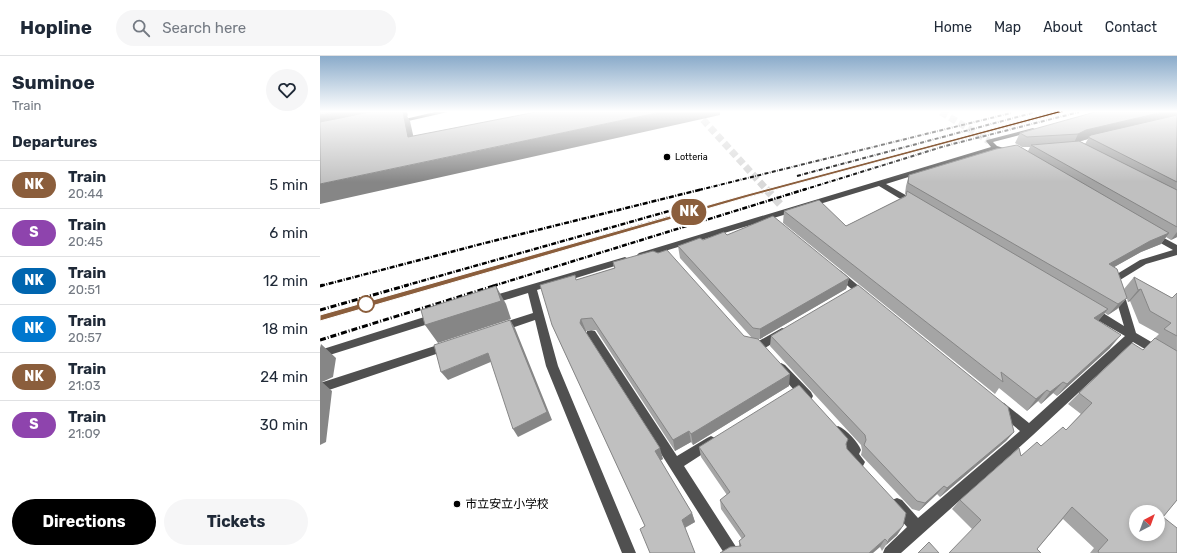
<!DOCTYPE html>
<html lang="en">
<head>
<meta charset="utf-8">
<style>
  :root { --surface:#fff; --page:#f6f6f7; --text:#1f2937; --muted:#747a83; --line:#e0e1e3; --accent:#000 }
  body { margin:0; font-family:Rubik,"Noto Sans JP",sans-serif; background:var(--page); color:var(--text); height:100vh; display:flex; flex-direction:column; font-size:15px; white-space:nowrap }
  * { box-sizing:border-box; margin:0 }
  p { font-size:13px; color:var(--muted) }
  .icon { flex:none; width:22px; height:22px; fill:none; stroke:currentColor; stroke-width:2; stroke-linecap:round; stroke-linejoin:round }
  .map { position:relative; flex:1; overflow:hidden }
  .sheet { display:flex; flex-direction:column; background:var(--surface); width:320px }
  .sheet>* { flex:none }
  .badge { padding:0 8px; border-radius:13px; font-size:14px; line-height:26px }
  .needle { width:26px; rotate:41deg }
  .buttons { position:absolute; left:809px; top:449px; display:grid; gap:8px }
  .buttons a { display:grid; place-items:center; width:36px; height:36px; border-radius:50%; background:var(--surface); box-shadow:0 2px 6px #0003; font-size:20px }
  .map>.badge { position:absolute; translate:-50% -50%; box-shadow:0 0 0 2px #fff }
  h2 { padding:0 12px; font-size:15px; line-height:36px }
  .round { display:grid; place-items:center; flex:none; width:42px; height:42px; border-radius:21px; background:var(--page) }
  .overview { display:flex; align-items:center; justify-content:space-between; height:68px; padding:0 12px }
  h1 { font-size:19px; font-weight:700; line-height:30px }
  .primary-button { display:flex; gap:8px; margin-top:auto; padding:8px 12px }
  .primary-button a { flex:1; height:46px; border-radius:24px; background:var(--accent); color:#fff; font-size:16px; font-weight:700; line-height:46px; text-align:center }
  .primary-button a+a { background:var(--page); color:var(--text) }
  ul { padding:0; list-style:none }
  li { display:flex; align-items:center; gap:12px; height:48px; padding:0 12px; border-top:1px solid var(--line) }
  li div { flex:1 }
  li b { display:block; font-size:15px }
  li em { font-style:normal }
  li .badge { min-width:44px; font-weight:700; text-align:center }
  header { display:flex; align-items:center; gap:24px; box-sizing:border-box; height:56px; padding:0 20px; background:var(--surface); border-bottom:1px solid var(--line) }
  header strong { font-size:19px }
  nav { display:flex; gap:22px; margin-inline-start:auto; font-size:14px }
  .search { width:280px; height:36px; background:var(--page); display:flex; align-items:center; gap:10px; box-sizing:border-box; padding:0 14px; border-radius:22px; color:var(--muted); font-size:15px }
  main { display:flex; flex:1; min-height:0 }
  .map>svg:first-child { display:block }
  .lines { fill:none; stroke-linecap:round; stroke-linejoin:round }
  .minor-tunnel-far1 { stroke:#d9d9d9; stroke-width:7; stroke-dasharray:7 3.5; stroke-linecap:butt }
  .minor-tunnel { stroke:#d9d9d9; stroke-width:8; stroke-dasharray:8 4.5; stroke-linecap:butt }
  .minor { fill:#505050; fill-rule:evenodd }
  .rail-far2 { stroke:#000; stroke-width:2; stroke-dasharray:4 1.5 0.5 1.5; stroke-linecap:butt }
  .rail-far1 { stroke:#000; stroke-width:2.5; stroke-dasharray:5 1.5 1 1.5; stroke-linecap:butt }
  .rail { stroke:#000; stroke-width:3; stroke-dasharray:6 2 1 2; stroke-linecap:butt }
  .wall { fill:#a5a5a5; fill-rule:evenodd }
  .shaded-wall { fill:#868686 }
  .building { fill:#c0c0c0; stroke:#868686; fill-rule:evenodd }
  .line { fill:#8b5e3c; stroke:#fff }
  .poi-dot { fill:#000; stroke:#fff; stroke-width:1.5 }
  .stop-dot { fill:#fff; stroke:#8b5e3c; stroke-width:2 }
  .labels { text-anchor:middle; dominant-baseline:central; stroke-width:4; stroke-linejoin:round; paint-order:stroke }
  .far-poi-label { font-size:9px; fill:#000; stroke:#fff; text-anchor:start }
  .near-poi-label { font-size:12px; fill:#000; stroke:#fff; text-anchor:start }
</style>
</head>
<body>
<header>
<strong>Hopline</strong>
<div class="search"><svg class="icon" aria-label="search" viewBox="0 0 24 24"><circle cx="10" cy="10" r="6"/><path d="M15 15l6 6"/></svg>Search here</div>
<nav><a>Home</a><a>Map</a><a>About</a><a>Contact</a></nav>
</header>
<main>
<section class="sheet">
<div class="overview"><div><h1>Suminoe</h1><p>Train</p></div><a class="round"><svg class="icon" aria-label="heart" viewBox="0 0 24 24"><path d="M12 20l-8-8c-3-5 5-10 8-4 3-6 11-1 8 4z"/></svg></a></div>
<h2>Departures</h2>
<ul>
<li><span class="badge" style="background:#8b5e3c;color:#fff">NK</span><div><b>Train</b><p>20:44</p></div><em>5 min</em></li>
<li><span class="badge" style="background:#8e44ad;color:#fff">S</span><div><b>Train</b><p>20:45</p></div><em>6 min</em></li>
<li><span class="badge" style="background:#0065af;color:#fff">NK</span><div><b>Train</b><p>20:51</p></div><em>12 min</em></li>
<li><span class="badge" style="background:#0077ce;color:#fff">NK</span><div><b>Train</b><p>20:57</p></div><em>18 min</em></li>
<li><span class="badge" style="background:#8b5e3c;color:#fff">NK</span><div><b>Train</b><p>21:03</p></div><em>24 min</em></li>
<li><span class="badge" style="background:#8e44ad;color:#fff">S</span><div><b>Train</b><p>21:09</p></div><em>30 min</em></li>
</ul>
<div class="primary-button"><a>Directions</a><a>Tickets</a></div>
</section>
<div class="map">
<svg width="857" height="497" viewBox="0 0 857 497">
  <rect width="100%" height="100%" fill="#fff"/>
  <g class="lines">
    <path class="minor-tunnel-far1" d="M 376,56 L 447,134
      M 621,56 L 669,85"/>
    <path class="minor-tunnel" d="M 446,133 L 460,148"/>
    <path class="minor" d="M 115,56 L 128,56 L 75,68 L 72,66 Z
      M 713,72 L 716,74 L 715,75 L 673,86 L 677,90 L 694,95 L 694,97 L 675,94 L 566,128 L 598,146 L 598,150 L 592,150 L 559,130 L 325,201 L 319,201 L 317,199 L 319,197 L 671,91 L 666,85 L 667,84 Z
      M 831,175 L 857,189 L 857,199 L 826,208 L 800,224 L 816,277 L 857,301 L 857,312 L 813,286 L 713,379 L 581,497 L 563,497 L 565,492 L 587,471 L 572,454 L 570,449 L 572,444 L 577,442 L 582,444 L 598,462 L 700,375 L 676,355 L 674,351 L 676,347 L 680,346 L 684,347 L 709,367 L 805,280 L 767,258 L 766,255 L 767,252 L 775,252 L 804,270 L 790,223 L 792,221 L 820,204 L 853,194 L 828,180 L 827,178 Z
      M 305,201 L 310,204 L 308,206 L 217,234 L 238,310 L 316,497 L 302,497 L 226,310 L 215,264 L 180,276 L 176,275 L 175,272 L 176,269 L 213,257 L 208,237 L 169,249 L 165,248 L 164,245 L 165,242 Z
      M 518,214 L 521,215 L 547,237 L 549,239 L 547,241 L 541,241 L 515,219 L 513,217 Z
      M 117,257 L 121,258 L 122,261 L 121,264 L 0,302 L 0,294 Z
      M 462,272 L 466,273 L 467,276 L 466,279 L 445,292 L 441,293 L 437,292 L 436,289 L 437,286 Z
      M 271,274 L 275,275 L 357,400 L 387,382 L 391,380 L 395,382 L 397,386 L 395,390 L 364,410 L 420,497 L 404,497 L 267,281 L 266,278 L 267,275 Z
      M 127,286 L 131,287 L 132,290 L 131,293 L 0,337 L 0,327 Z
      M 461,307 L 465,309 L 491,336 L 493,340 L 491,344 L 487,345 L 483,344 L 457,315 L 455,312 L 457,309 Z
      M 518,370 C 527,374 538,386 541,394 L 539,398 L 545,406 L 543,410 L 538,412 C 531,410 526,404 524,398 L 526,393 L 512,376 L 514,372 Z"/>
    <path class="rail-far2" d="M 477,120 L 716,56
      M 379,134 L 691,57
      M 449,134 L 564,103
      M 483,134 L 625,90 L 759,56"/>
    <path class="rail-far1" d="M 0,230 L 165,187 L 383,133
      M 84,230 L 381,146
      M 110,230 L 339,164 L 453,133
      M 173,230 L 486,133"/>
    <path class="rail" d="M 0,230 L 3,229
      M 0,254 L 88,229
      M 0,262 L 114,229
      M 0,284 L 177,229"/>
  </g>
  <path class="wall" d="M 857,56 L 857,181 L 851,184 L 846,181 L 841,188 L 821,196 L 794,211 L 807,242 L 797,253 L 788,259 L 785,257 L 778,265 L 790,292 L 737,340 L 733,337 L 721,348 L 718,345 L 707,355 L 679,332 L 675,338 L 463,167 L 464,155 L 526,170 L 585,140 L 586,138 L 585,138 L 586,130 L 589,119 L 708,95 L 710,91 L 702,91 L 695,87 L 700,77 ZM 768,83 L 765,88 L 759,85 L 761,85 Z
    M 407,179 L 529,222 L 526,233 L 440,283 L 438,283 L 469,330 L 373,389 L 371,386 L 355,395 L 276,274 L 266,275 L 265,275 L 343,403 L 340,404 L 372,457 L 375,466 L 365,472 L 325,470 L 232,269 L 257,224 L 294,212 L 293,206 L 424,280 L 432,282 L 360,202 L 358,190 L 383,184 Z
    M 814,221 L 852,242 L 857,237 L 857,444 L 843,461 L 857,497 L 770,497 L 774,492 L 743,463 L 717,493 L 652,473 L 632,453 L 640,444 L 701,400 L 721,390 L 746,374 L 761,358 L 748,348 L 759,337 L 823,294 L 839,278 L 819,267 L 810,245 L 808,246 L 804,233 Z
    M 451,280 L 694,376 L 686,385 L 620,441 L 617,438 L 599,455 L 592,453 L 541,399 L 542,394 L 541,389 L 450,290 Z
    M 526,388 L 527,393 L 583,470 L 577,479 L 566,489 L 562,495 L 560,491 L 419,490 L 419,485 L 422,483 L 401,453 L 400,444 L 407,439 L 381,401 L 379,391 Z"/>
  <path class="shaded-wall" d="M 16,56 L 87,56 L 88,59 L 87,60 L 90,65 L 97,97 L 0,76 L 0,59 Z
    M 341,56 L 400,56 L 400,59 L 0,148 L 0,128 Z
    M 843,56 L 857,56 L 857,61 L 768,81 L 768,83 L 761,85 L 753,89 L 758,78 L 766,74 Z
    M 857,176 L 857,181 L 851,184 Z
    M 849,177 L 841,188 L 821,196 L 780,219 L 789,208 L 830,185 Z
    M 529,222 L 526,233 L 440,283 L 440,273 Z
    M 176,230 L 186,248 L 191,263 L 118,287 L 105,269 Z
    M 821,233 L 810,245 L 808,246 L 818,234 Z
    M 807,242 L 797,253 L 788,259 L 798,248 Z
    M 788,253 L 778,265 L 774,262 Z
    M 261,263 L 266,275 L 265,279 L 260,267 Z
    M 190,264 L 195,272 L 232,364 L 198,381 L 193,373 Z
    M 801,279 L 790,292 L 737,340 L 747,328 Z
    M 1,288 L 16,302 L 13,321 L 2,326 L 12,335 L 6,386 L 0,389 L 0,292 Z
    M 168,297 L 173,305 L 128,324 L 121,316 Z
    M 470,318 L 469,330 L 373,389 L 371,378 Z
    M 743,326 L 733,337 L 721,348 L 730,336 Z
    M 727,334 L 718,345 L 707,355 L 716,343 Z
    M 369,375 L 371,386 L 355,395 L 353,384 Z
    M 694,376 L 686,385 L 620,441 L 627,432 Z
    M 340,392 L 343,403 L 338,406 L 335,395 Z
    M 624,430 L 617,438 L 599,455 L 605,447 Z
    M 372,457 L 375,466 L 364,472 L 362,464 Z
    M 583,470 L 577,479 L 566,489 L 569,483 Z
    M 565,483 L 560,491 L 553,497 L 549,497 Z"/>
  <path class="building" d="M 0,56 L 16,56 L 0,59 Z
    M 50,56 L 83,56 L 88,81 L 216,56 L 341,56 L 0,128 L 0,66 Z
    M 775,56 L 843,56 L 766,74 L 758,78 L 707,81 L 700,77 Z
    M 857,59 L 857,126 L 768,81 L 771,79 Z
    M 759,85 L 857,134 L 857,171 L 711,89 Z
    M 697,89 L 849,177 L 830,185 L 789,208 L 797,213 L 807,242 L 798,248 L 588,127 L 589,119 L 676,93 Z
    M 587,135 L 788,253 L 774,262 L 801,279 L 747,328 L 743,326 L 730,336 L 727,334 L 716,343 L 681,316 L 683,326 L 464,155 L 499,144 L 526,170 L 586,140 Z
    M 453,160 L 529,222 L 440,273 L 433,272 L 358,190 L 380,182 L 383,184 L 404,176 L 407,179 Z
    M 347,194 L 424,280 L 438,283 L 470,318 L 371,378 L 369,375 L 353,384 L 272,262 L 261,263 L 260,267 L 340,392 L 335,395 L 372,457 L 362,464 L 375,497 L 330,497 L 320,473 L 325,470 L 232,269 L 220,229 L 255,219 L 256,224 L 295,212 L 293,206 L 333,195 L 338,197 Z
    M 814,221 L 852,242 L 857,237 L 857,280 L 844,273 L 851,267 L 830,255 L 821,233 L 818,234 Z
    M 538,229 L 688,351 L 694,376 L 627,432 L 624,430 L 605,447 L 597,445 L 544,389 L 546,384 L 545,379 L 451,280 Z
    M 176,230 L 181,245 L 105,269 L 101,254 Z
    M 190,264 L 227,356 L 193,373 L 168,297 L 121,316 L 114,289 Z
    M 835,282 L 857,295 L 857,444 L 843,461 L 857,472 L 857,497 L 779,497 L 778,495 L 788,484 L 752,451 L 717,493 L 721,497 L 629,497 L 661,464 L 640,444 L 699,392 L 701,400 L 717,386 L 721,390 L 743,371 L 746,374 L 772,347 L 759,337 L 812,287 L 823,294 ZM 816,456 L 838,456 L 838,478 L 816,478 Z
    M 479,329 L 528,383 L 526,388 L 527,393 L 586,457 L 583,470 L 569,483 L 568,486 L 565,483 L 549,497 L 400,497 L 410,491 L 421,490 L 419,485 L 425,480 L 400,444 L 410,436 L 379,391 Z
    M 609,486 L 619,497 L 598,497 Z"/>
  <linearGradient id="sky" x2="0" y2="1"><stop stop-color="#8aabca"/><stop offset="0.44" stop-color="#fff"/><stop offset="1" stop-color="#fff" stop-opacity="0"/></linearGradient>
  <rect width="857" height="126" fill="url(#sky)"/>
  <path class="line" d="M 738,55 L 743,56 L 428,141 L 0,265 L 0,259 L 424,139 Z"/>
  <g class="poi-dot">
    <circle cx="347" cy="101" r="4"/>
    <circle cx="137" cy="448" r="4"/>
  </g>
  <circle class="stop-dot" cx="46" cy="248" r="8"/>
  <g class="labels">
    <g class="far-poi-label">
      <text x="355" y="101">Lotteria</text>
    </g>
    <g class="near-poi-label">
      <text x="145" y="448">市立安立小学校</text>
    </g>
  </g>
</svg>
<div class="buttons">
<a><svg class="needle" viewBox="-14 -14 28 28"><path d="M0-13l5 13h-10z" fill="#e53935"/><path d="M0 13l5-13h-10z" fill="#747a83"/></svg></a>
</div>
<b class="badge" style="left:369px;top:156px;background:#8b5e3c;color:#fff">NK</b>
</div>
</main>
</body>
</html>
